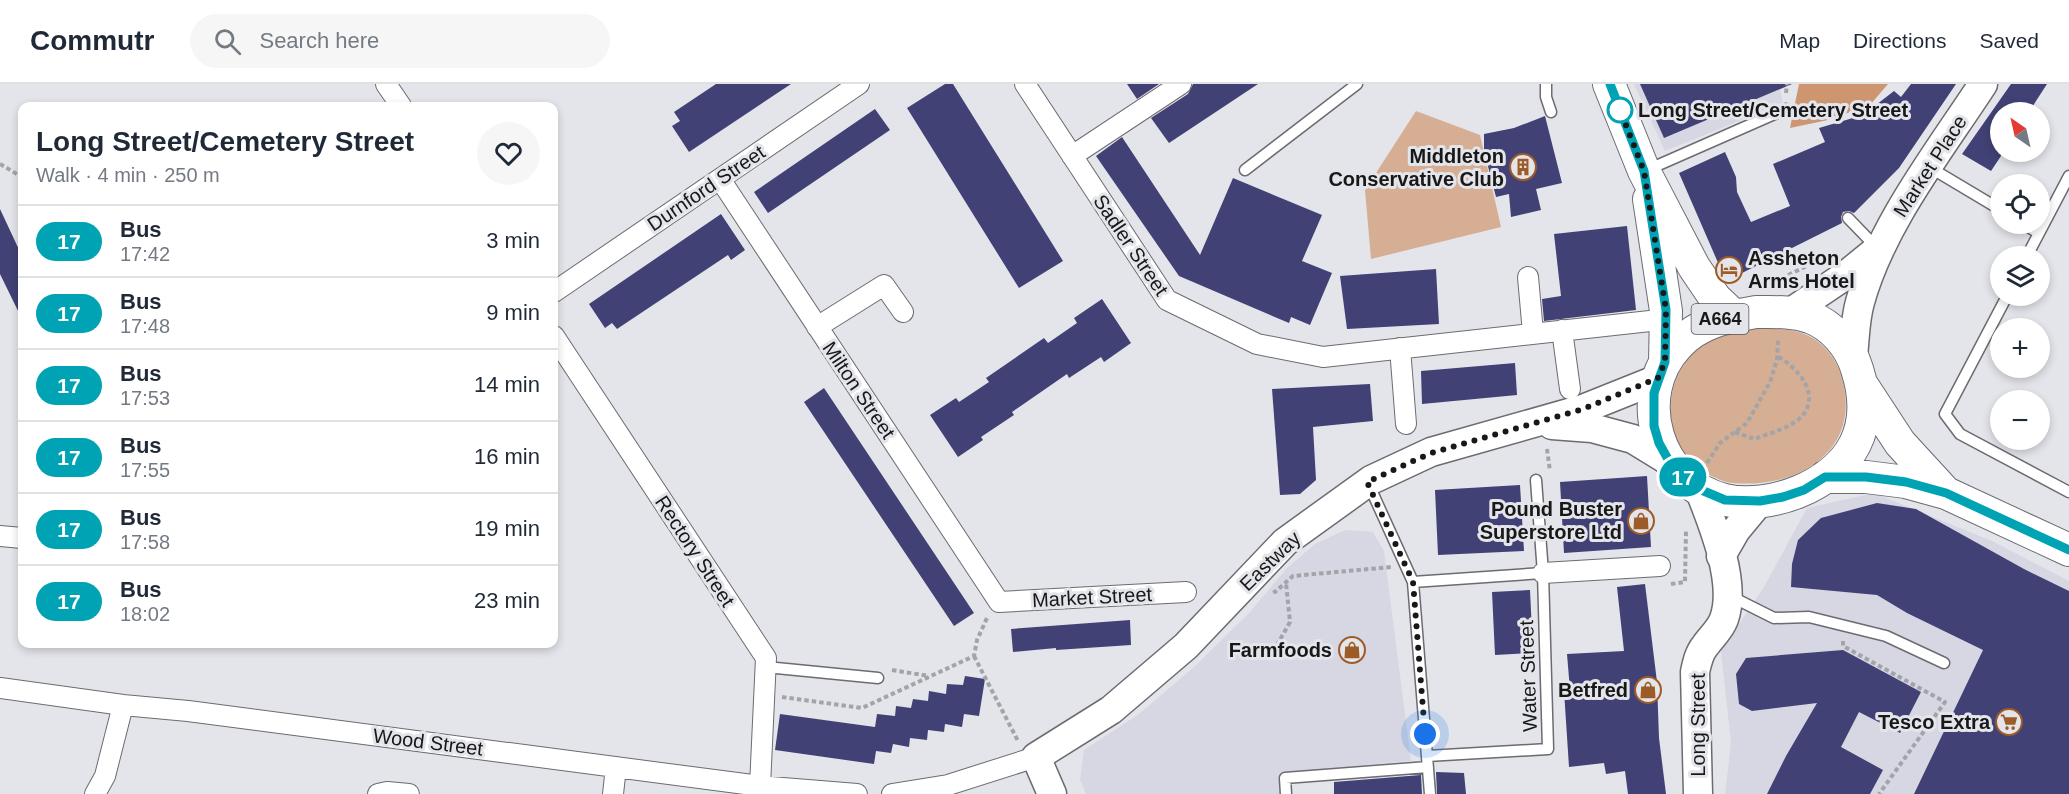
<!DOCTYPE html>
<html lang="en">
<head>
<meta charset="utf-8">
<style>
  :root { --surface:#fff; --page:#f6f6f7; --text:#1f2937; --muted:#747a83; --line:#e0e1e3 }
  body { margin:0; font-family:Helvetica,sans-serif; background:var(--page); color:var(--text); height:100vh; display:flex; flex-direction:column; font-size:22px; white-space:nowrap }
  * { box-sizing:border-box; margin:0 }
  p { font-size:20px; color:var(--muted) }
  .icon { flex:none; width:33px; height:33px; fill:none; stroke:currentColor; stroke-width:2; stroke-linecap:round; stroke-linejoin:round }
  .map { position:relative; flex:1; overflow:hidden }
  .sheet { position:absolute; left:18px; top:18px; width:540px; height:546px; display:flex; flex-direction:column; background:var(--surface); border-radius:12px; box-shadow:0 3px 9px #0003 }
  .sheet>* { flex:none }
  .badge { padding:0 12px; border-radius:20px; font-size:21px; line-height:39px }
  .needle { width:39px; rotate:326deg }
  .tools { position:absolute; left:1990px; top:18px; display:grid; gap:12px }
  .tools a { display:grid; place-items:center; width:60px; height:60px; border-radius:50%; background:var(--surface); box-shadow:0 3px 9px #0003; font-size:30px }
  .you { position:absolute; width:30px; height:30px; margin:-15px; border:4px solid #fff; border-radius:50%; background:#1a73e8; box-shadow:0 0 0 9px #1a73e833 }
  .map>.badge { position:absolute; translate:-50% -50%; box-shadow:0 0 0 3px #fff }
  .round { display:grid; place-items:center; flex:none; width:63px; height:63px; border-radius:32px; background:var(--page) }
  .overview { display:flex; align-items:center; justify-content:space-between; height:102px; padding:0 18px }
  h1 { font-size:28px; font-weight:700; line-height:45px }
  ul { padding:0; list-style:none }
  li { display:flex; align-items:center; gap:18px; height:72px; padding:0 18px; border-top:2px solid var(--line) }
  li div { flex:1 }
  li b { display:block; font-size:22px }
  li em { font-style:normal }
  li .badge { min-width:66px; font-weight:700; text-align:center }
  header { display:flex; align-items:center; gap:36px; box-sizing:border-box; height:84px; padding:0 30px; background:var(--surface); border-bottom:2px solid var(--line) }
  header strong { font-size:28px }
  nav { display:flex; gap:33px; margin-inline-start:auto; font-size:21px }
  .search { width:420px; height:54px; background:var(--page); display:flex; align-items:center; gap:15px; box-sizing:border-box; padding:0 21px; border-radius:33px; color:var(--muted); font-size:22px }
  .map>svg:first-child { display:block }
  .built { fill:#d6d7e3 }
  .green { fill:#d5ae94 }
  .forest { fill:#ce9670 }
  .building { fill:#414175 }
  .lines { fill:none; stroke-linecap:round; stroke-linejoin:round }
  .lane-casing { stroke:#6b6b70; stroke-width:13 }
  .street-casing { stroke:#6b6b70; stroke-width:22 }
  .secondary-casing { stroke:#6b6b70; stroke-width:31 }
  .primary-casing { stroke:#6b6b70; stroke-width:34 }
  .path { stroke:#a3a4a8; stroke-width:4; stroke-dasharray:4.5 3; stroke-linecap:butt }
  .lane { stroke:#fff; stroke-width:10 }
  .street { stroke:#fff; stroke-width:20 }
  .secondary { stroke:#fff; stroke-width:28 }
  .primary { stroke:#fff; stroke-width:32 }
  .line-casing { stroke:#fff; stroke-width:14 }
  .line { stroke:#00a3b4; stroke-width:9 }
  .walk { stroke:#181819; stroke-width:6; stroke-dasharray:0 10.8 }
  .stop-dot { fill:#fff; stroke:#00a3b4; stroke-width:3 }
  .labels { text-anchor:middle; dominant-baseline:central; stroke-width:6; stroke-linejoin:round; paint-order:stroke }
  .shield { fill:#e4e5ea; stroke:#555658; stroke-width:1.5 }
  .shield-label { font-size:18px; font-weight:bold; fill:#181819 }
  .stop-label { font-size:20px; font-weight:bold; fill:#181819; stroke:#e4e5ea; text-anchor:start }
  .poi-label { font-size:20px; font-weight:bold; fill:#181819; stroke:#e4e5ea; text-anchor:end }
  .street-label { font-size:20px; fill:#181819; stroke:#e4e5ea }
</style>
</head>
<body>
<header>
<strong>Commutr</strong>
<div class="search"><svg class="icon" aria-label="search" viewBox="0 0 24 24"><circle cx="10" cy="10" r="6"/><path d="M15 15l6 6"/></svg>Search here</div>
<nav><a>Map</a><a>Directions</a><a>Saved</a></nav>
</header>
<div class="map">
<svg width="2069" height="710" viewBox="0 0 2069 710">
  <rect width="100%" height="100%" fill="#e4e5ea"/>
  <path class="built" d="M 1634,0 L 1779,0 L 1783,19 L 1665,67 Z
    M 1874,409 L 1992,457 L 2069,497 L 2069,710 L 1725,710 L 1731,659 L 1721,567 L 1764,503 L 1807,424 Z
    M 1345,446 L 1373,448 L 1384,467 L 1411,677 L 1281,689 L 1280,710 L 1086,710 L 1080,696 L 1084,666 L 1139,630 L 1194,583 L 1250,528 L 1286,485 L 1315,460 Z"/>
  <path class="green" d="M 1416,27 L 1480,51 L 1501,143 L 1371,175 L 1365,106 Z
    M 1757,244 C 1772,245 1788,244 1802,249 C 1821,256 1835,272 1841,291 C 1864,365 1800,405 1733,399 C 1727,399 1721,396 1716,394 C 1667,375 1656,309 1691,272 C 1708,253 1733,249 1757,244 Z"/>
  <path class="forest" d="M 1799,0 L 1888,0 L 1870,21 L 1828,36 L 1790,44 Z"/>
  <path class="building" d="M 716,0 L 791,0 L 689,68 L 672,42 L 680,37 L 674,28 Z
    M 945,0 L 953,0 L 1063,177 L 1019,204 L 907,24 Z
    M 1127,0 L 1159,0 L 1137,15 Z
    M 1193,0 L 1258,0 L 1169,59 L 1151,34 L 1188,10 Z
    M 1640,0 L 1792,0 L 1664,54 Z
    M 1911,0 L 1956,0 L 1899,84 L 1854,129 L 1849,127 L 1843,128 L 1841,133 L 1842,139 L 1726,197 L 1679,89 L 1725,68 L 1736,93 L 1737,108 L 1751,138 L 1790,122 L 1773,80 L 1825,58 L 1819,44 L 1863,31 L 1894,7 L 1901,13 Z
    M 2011,0 L 2047,0 L 2029,28 L 2001,28 L 2001,72 L 1991,87 L 1962,70 Z
    M 875,25 L 890,46 L 768,129 L 754,108 Z
    M 1545,32 L 1562,99 L 1536,105 L 1541,126 L 1511,133 L 1509,110 L 1496,113 L 1484,67 L 1484,50 L 1514,44 Z
    M 1122,53 L 1200,171 L 1233,94 L 1322,131 L 1302,177 L 1332,189 L 1310,241 L 1291,233 L 1289,239 L 1179,192 L 1096,72 Z
    M 0,125 L 22,172 L 22,235 L 0,190 Z
    M 721,130 L 745,166 L 731,176 L 728,171 L 617,245 L 612,239 L 605,244 L 589,220 Z
    M 1627,142 L 1636,226 L 1544,237 L 1542,215 L 1561,212 L 1554,150 Z
    M 1436,185 L 1439,240 L 1347,245 L 1340,192 Z
    M 1102,215 L 1131,259 L 1104,278 L 1101,273 L 1069,294 L 1067,290 L 1012,328 L 1014,331 L 981,353 L 983,356 L 958,373 L 930,331 L 956,314 L 959,318 L 989,298 L 986,294 L 1044,254 L 1048,259 L 1077,239 L 1074,234 Z
    M 1515,279 L 1517,311 L 1422,320 L 1421,287 Z
    M 1370,300 L 1373,337 L 1313,343 L 1316,396 L 1300,410 L 1280,411 L 1272,305 Z
    M 824,304 L 974,529 L 954,542 L 804,318 Z
    M 1647,392 L 1651,463 L 1564,469 L 1560,398 Z
    M 1520,401 L 1524,467 L 1438,471 L 1435,406 Z
    M 1877,419 L 1916,425 L 2024,485 L 2069,507 L 2069,710 L 1914,710 L 1983,566 L 1907,529 L 1877,511 L 1791,503 L 1792,480 L 1798,456 L 1821,434 Z
    M 1645,500 L 1657,598 L 1659,654 L 1666,710 L 1628,710 L 1625,687 L 1606,690 L 1604,679 L 1569,683 L 1564,607 L 1570,606 L 1567,570 L 1624,567 L 1617,503 Z
    M 1530,506 L 1533,569 L 1495,571 L 1492,508 Z
    M 1130,536 L 1131,561 L 1056,566 L 1056,564 L 1013,568 L 1011,545 Z
    M 1843,566 L 1921,608 L 1900,649 L 1859,628 L 1841,663 L 1883,686 L 1870,710 L 1767,710 L 1786,672 L 1817,619 L 1752,627 L 1739,620 L 1736,590 L 1746,574 Z
    M 965,592 L 985,595 L 979,632 L 964,630 L 962,643 L 945,640 L 944,648 L 928,646 L 927,656 L 910,654 L 909,663 L 893,660 L 891,669 L 876,667 L 874,680 L 775,666 L 780,630 L 875,643 L 877,630 L 895,632 L 896,622 L 911,624 L 913,615 L 928,617 L 929,607 L 946,610 L 947,600 L 963,601 Z
    M 1436,688 L 1464,689 L 1466,710 L 1437,710 Z
    M 1421,691 L 1422,710 L 1334,710 L 1334,698 Z"/>
  <g class="lines">
    <defs>
      <path id="lane" d="M 1546,0 L 1546,13 L 1551,28
        M 1929,83 L 2001,126
        M 1245,86 L 1357,0
        M 1647,86 L 1786,25
        M 1848,134 L 1878,165
        M 2023,140 L 2039,149
        M 2027,172 L 2069,92
        M 2007,212 L 1945,330 L 1960,350 L 2069,408
        M 1368,399 L 1413,498 L 1430,710
        M 1413,498 L 1543,489
        M 1728,511 L 1774,534 L 1809,533 L 1886,552 L 1944,579
        M 766,583 L 878,594
        M 1427,672 L 1548,665 L 1543,489 L 1536,396
        M 1286,710 L 1285,694 L 1428,683"/>
      <path id="street" d="M 386,0 L 401,22
        M 1025,0 L 1167,216 L 1257,260 L 1323,273 L 1650,237
        M 1072,72 L 1181,0
        M 720,95 L 999,518 L 1186,508
        M 1528,193 L 1533,249
        M 554,208 L 859,0
        M 817,243 L 884,201 L 903,228
        M 1562,246 L 1570,305
        M 554,252 L 766,574 L 760,702
        M 1400,264 L 1406,340
        M 0,452 L 22,454
        M 1543,489 L 1660,482
        M 0,604 L 123,621 L 188,627 L 760,702 L 857,710
        M 95,710 L 105,692 L 123,621
        M 378,710 L 387,708 L 409,710
        M 613,710 L 616,683
        M 892,710 L 948,701 L 1036,673"/>
      <path id="secondary" d="M 1791,228 L 1846,191 L 1878,165
        M 1853,272 C 1855,254 1855,235 1860,218 C 1881,141 1940,66 1983,0
        M 1552,341 L 1592,344 L 1633,355 L 1669,377
        M 1721,472 L 1736,446 L 1760,417
        M 1052,710 L 1036,673 L 1111,626 L 1186,562 L 1285,458 L 1371,396 L 1431,368 L 1583,325 L 1658,295
        M 1698,710 L 1695,588 C 1697,579 1699,569 1705,562 C 1711,553 1720,546 1724,535 C 1737,499 1713,440 1699,405"/>
      <path id="primary" d="M 1609,0 L 1644,87 L 1694,183 L 1715,214 L 1734,232
        M 1649,115 L 1666,227 L 1665,278
        M 1756,228 C 1774,228 1792,227 1810,233 C 1833,242 1850,262 1857,285 C 1865,310 1867,336 1855,360 C 1834,402 1770,426 1725,416 C 1657,400 1630,312 1678,261 C 1699,238 1727,233 1756,228 Z
        M 1862,301 L 1900,359 L 1945,408
        M 1825,393 L 1866,393 L 1906,398 L 1946,409 L 2069,466"/>
    </defs>
    <use href="#lane" class="lane-casing"/>
    <use href="#street" class="street-casing"/>
    <use href="#secondary" class="secondary-casing"/>
    <use href="#primary" class="primary-casing"/>
    <path class="path" d="M 1786,9 L 1787,0
      M 0,80 L 22,93
      M 1768,201 L 1823,174
      M 1735,348 L 1754,355 C 1768,350 1786,345 1798,336 C 1824,314 1799,284 1777,272
      M 1547,365 L 1550,387
      M 1707,379 L 1720,359 L 1747,339 L 1770,298 L 1777,276 L 1778,255
      M 1671,500 L 1685,498 L 1686,446
      M 1274,506 L 1275,508 L 1293,492 L 1391,483
      M 1843,557 L 1843,562 L 1945,618 L 1879,710
      M 1273,568 L 1290,538 L 1286,499
      M 974,572 L 1018,657
      M 892,586 L 929,592
      M 782,613 L 862,624 L 974,572 L 977,556 L 987,534"/>
    <use href="#lane" class="lane"/>
    <use href="#street" class="street"/>
    <use href="#secondary" class="secondary"/>
    <use href="#primary" class="primary"/>
  </g>
  <g class="lines">
    <defs>
      <path id="line" d="M 1610,0 L 1644,87 L 1666,226 L 1665,278 L 1654,309 L 1654,342 L 1659,359 L 1669,377 L 1684,394 L 1699,405 L 1725,416 L 1760,417 L 1783,413 L 1804,406 L 1825,393 L 1866,393 L 1906,398 L 1946,409 L 2069,466"/>
    </defs>
    <use href="#line" class="line-casing"/>
    <use href="#line" class="line"/>
    <path class="walk" d="M 1425,650 L 1413,498 L 1367,398 L 1431,369 L 1583,325 L 1658,294 L 1665,278 L 1666,226 L 1644,87 L 1620,26"/>
  </g>
  <defs>
    <symbol id="building-ring" viewBox="-11 -11 22 22"><circle r="9.5" fill="#e4e5ea" stroke="#9d5b27" stroke-width="1.5"/><path d="M-4-6H4V6H1V3H-1V6H-4ZM-2.5-4.3h1.7v1.8h-1.7ZM.8-4.3h1.7v1.8H.8ZM-2.5-1h1.7V.8h-1.7ZM.8-1h1.7V.8H.8Z" fill="#9d5b27"/></symbol>
    <symbol id="hotel-ring" viewBox="-11 -11 22 22"><circle r="9.5" fill="#e4e5ea" stroke="#9d5b27" stroke-width="1.5"/><path d="M-6-4.5h1.5V1H6V5H4.5V3h-9V5H-6ZM-4 0a1.8 1.8 0 1 1 3.6 0ZM.5 0V-2.5h3Q6-2.5 6 0Z" fill="#9d5b27"/></symbol>
    <symbol id="shop-ring" viewBox="-11 -11 22 22"><circle r="9.5" fill="#e4e5ea" stroke="#9d5b27" stroke-width="1.5"/><path d="M-5-2.5h2.3a2.7 3.5 0 0 1 5.4 0H5L5.5 6h-11ZM-1.5-2.5h3a1.5 2.3 0 0 0-3 0Z" fill="#9d5b27"/></symbol>
    <symbol id="supermarket-ring" viewBox="-11 -11 22 22"><circle r="9.5" fill="#e4e5ea" stroke="#9d5b27" stroke-width="1.5"/><path d="M-6-5.5h2.5l.6 2H6L4.5 2H-2.5L-4.4-4H-6ZM-1.5 3.2a1.3 1.3 0 1 0 .1 0ZM3 3.2a1.3 1.3 0 1 0 .1 0Z" fill="#9d5b27"/></symbol>
  </defs>
  <g fill-rule="evenodd">
    <use href="#building-ring" x="1508" y="68" width="30" height="30"/>
    <use href="#hotel-ring" x="1714" y="171" width="30" height="30"/>
    <use href="#shop-ring" x="1626" y="422" width="30" height="30"/>
    <use href="#shop-ring" x="1337" y="551" width="30" height="30"/>
    <use href="#shop-ring" x="1633" y="591" width="30" height="30"/>
    <use href="#supermarket-ring" x="1994" y="623" width="30" height="30"/>
  </g>
  <circle class="stop-dot" cx="1620" cy="26" r="12"/>
  <g class="labels">
    <rect class="shield" x="1691.5" y="220" width="57" height="30" rx="4.5"/>
    <g class="shield-label">
      <text x="1720" y="235">A664</text>
    </g>
    <g class="stop-label">
      <text x="1638" y="26">Long Street/Cemetery Street</text>
    </g>
    <g class="poi-label">
      <text x="1504" y="72">Middleton<tspan x="1504" dy="23">Conservative Club</tspan></text>
      <text x="1748" y="174" text-anchor="start">Assheton<tspan x="1748" dy="23">Arms Hotel</tspan></text>
      <text x="1622" y="425">Pound Buster<tspan x="1622" dy="23">Superstore Ltd</tspan></text>
      <text x="1332" y="566">Farmfoods</text>
      <text x="1628" y="606">Betfred</text>
      <text x="1990" y="638">Tesco Extra</text>
    </g>
    <g class="street-label">
      <text transform="translate(1930 82) rotate(-57)">Market Place</text>
      <text transform="translate(706 104) rotate(-34)">Durnford Street</text>
      <text transform="translate(1131 161) rotate(56)">Sadler Street</text>
      <text transform="translate(859 306) rotate(56)">Milton Street</text>
      <text transform="translate(695 467) rotate(57)">Rectory Street</text>
      <text transform="translate(1270 477) rotate(-44)">Eastway</text>
      <text transform="translate(1092 513) rotate(-3)">Market Street</text>
      <text transform="translate(1528 592) rotate(-92)">Water Street</text>
      <text transform="translate(1698 641) rotate(-90)">Long Street</text>
      <text transform="translate(428 658) rotate(7)">Wood Street</text>
    </g>
  </g>
</svg>
<div class="tools">
<a><svg class="needle" viewBox="-14 -14 28 28"><path d="M0-13l5 13h-10z" fill="#e53935"/><path d="M0 13l5-13h-10z" fill="#747a83"/></svg></a>
<a><svg class="icon" aria-label="locate" viewBox="0 0 24 24"><circle cx="12" cy="12" r="6"/><path d="M12 2v4M12 18v4M2 12h4M18 12h4"/></svg></a>
<a><svg class="icon" aria-label="layers" viewBox="0 0 24 24"><path d="M12 4l9 5-9 5-9-5zM3 14l9 5 9-5"/></svg></a>
<a>+</a>
<a>−</a>
</div>
<div class="you" style="left:1425px;top:650px"></div>
<b class="badge" style="left:1683px;top:393px;background:#00a3b4;color:#fff">17</b>
<section class="sheet">
<div class="overview"><div><h1>Long Street/Cemetery Street</h1><p>Walk · 4 min · 250 m</p></div><a class="round"><svg class="icon" aria-label="heart" viewBox="0 0 24 24"><path d="M12 20l-8-8c-3-5 5-10 8-4 3-6 11-1 8 4z"/></svg></a></div>
<ul>
<li><span class="badge" style="background:#00a3b4;color:#fff">17</span><div><b>Bus</b><p>17:42</p></div><em>3 min</em></li>
<li><span class="badge" style="background:#00a3b4;color:#fff">17</span><div><b>Bus</b><p>17:48</p></div><em>9 min</em></li>
<li><span class="badge" style="background:#00a3b4;color:#fff">17</span><div><b>Bus</b><p>17:53</p></div><em>14 min</em></li>
<li><span class="badge" style="background:#00a3b4;color:#fff">17</span><div><b>Bus</b><p>17:55</p></div><em>16 min</em></li>
<li><span class="badge" style="background:#00a3b4;color:#fff">17</span><div><b>Bus</b><p>17:58</p></div><em>19 min</em></li>
<li><span class="badge" style="background:#00a3b4;color:#fff">17</span><div><b>Bus</b><p>18:02</p></div><em>23 min</em></li>
</ul>
</section>
</div>
</body>
</html>
